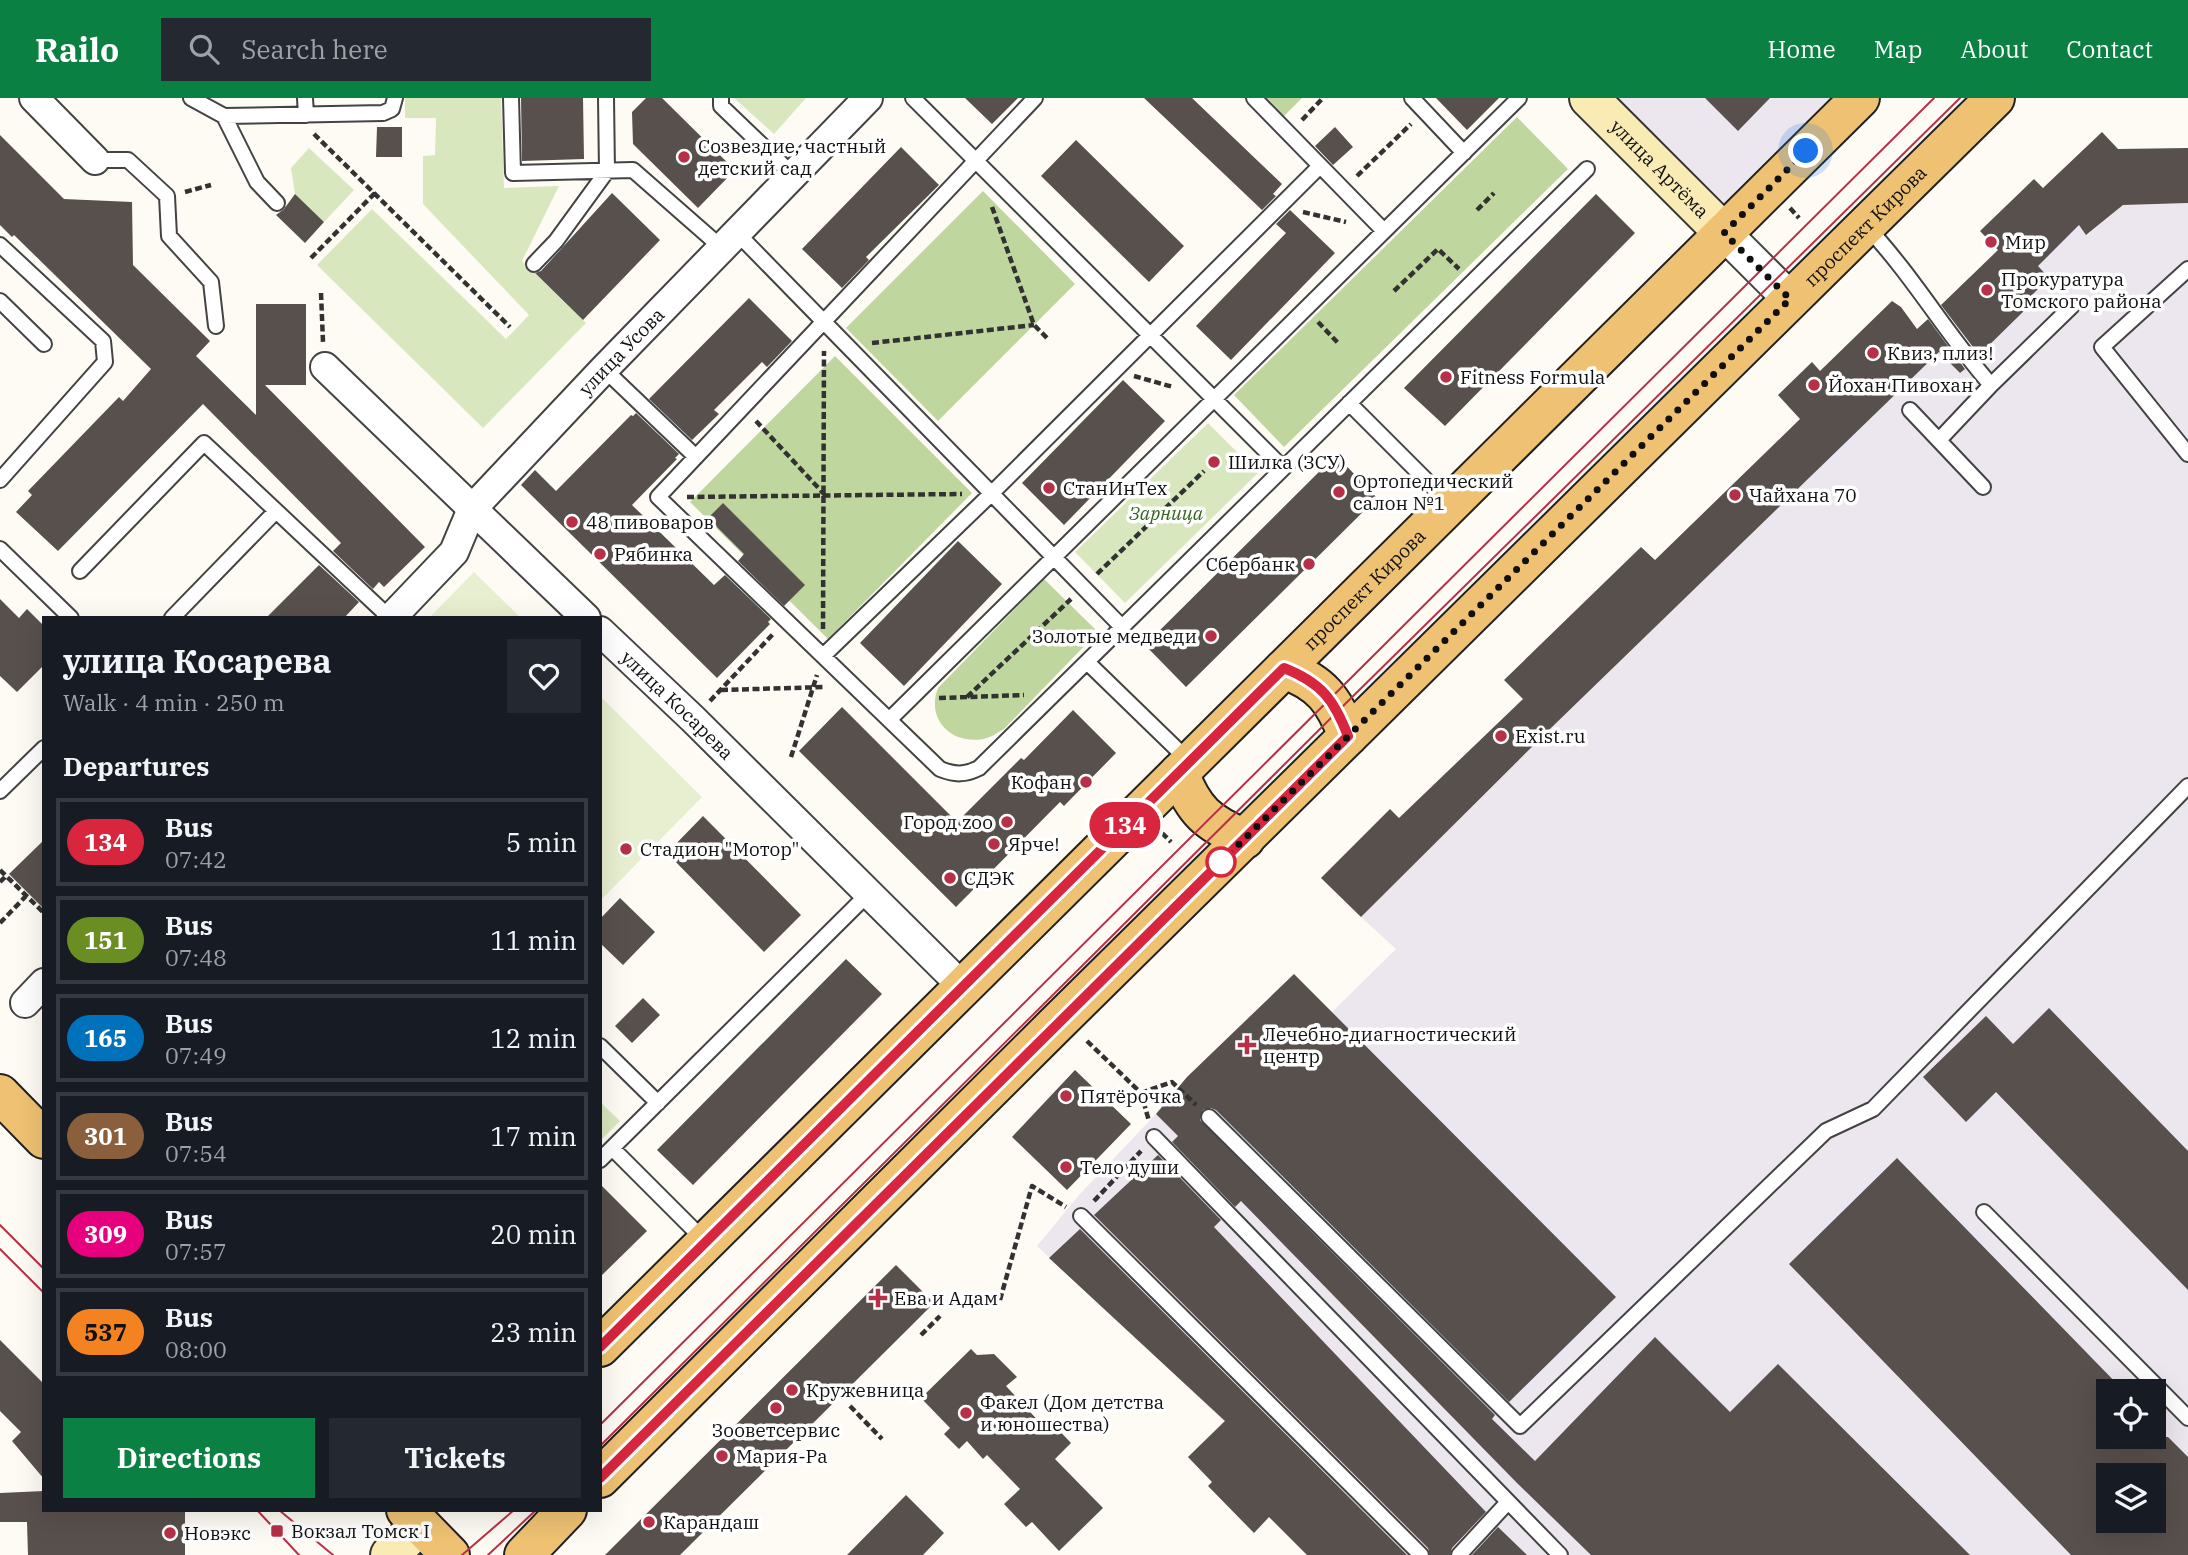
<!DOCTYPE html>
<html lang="en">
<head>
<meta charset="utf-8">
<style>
  :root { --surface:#171b24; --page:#242831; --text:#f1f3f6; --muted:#9ea1a6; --line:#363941; --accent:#0b8043 }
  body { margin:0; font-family:"IBM Plex Serif",serif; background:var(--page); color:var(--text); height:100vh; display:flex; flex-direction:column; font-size:26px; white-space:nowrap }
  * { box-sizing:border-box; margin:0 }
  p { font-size:23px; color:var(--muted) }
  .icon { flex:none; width:38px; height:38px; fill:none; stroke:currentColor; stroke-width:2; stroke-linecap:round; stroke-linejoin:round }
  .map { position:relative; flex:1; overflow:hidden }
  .side { position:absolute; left:42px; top:518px; width:560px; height:896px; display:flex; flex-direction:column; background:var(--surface); border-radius:0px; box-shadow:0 7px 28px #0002 }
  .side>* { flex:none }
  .badge { padding:0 14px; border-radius:23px; font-size:24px; line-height:46px }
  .tools { position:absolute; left:2096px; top:1281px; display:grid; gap:14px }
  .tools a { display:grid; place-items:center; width:70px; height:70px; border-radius:0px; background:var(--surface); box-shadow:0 7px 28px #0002; font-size:35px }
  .you { position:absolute; width:35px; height:35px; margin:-18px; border:5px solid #fff; border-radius:50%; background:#1a73e8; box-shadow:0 0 0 10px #1a73e833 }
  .map>.badge { position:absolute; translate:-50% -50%; box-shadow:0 0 0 4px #fff }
  h2 { padding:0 21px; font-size:26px; line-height:63px }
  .round { display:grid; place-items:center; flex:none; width:74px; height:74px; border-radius:0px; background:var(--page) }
  .overview { display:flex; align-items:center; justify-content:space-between; height:119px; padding:0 21px }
  h1 { font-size:33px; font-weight:800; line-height:52px }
  .cta { display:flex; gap:14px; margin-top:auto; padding:14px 21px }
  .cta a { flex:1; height:80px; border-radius:0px; background:var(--accent); color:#fff; font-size:28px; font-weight:800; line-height:80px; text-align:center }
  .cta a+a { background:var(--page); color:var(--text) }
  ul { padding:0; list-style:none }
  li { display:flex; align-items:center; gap:21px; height:88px; margin:0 14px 10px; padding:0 7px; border:4px solid var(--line); border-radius:0px }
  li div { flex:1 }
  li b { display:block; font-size:26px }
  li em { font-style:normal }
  li .badge { min-width:77px; font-weight:700; text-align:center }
  header { display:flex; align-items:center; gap:42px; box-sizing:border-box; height:98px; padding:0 35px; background:var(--accent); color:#fff }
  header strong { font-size:33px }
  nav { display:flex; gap:38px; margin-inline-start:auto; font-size:24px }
  .search { width:490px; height:63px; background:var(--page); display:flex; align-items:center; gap:18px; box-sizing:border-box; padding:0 24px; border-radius:0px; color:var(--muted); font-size:26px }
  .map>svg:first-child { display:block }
  .industrial { fill:#ece6ee; fill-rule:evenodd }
  .green { fill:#d9e7bf }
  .forest { fill:#bfd79f }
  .pitch { fill:#e8efd0 }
  .building { fill:#58504d; fill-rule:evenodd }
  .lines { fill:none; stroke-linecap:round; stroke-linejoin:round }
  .service-casing { stroke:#434343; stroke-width:18 }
  .minor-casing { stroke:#434343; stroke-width:32 }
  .tertiary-casing { stroke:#434343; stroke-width:37 }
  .secondary-casing { stroke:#323232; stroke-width:42 }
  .primary-casing { stroke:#212121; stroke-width:42 }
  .path { stroke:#323232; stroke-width:4.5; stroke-dasharray:7 3.5; stroke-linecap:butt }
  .service { stroke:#fff; stroke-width:14 }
  .minor { stroke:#fff; stroke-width:28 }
  .tertiary { stroke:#fff; stroke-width:33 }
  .secondary { stroke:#faeab4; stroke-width:38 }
  .primary { stroke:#efc273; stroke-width:38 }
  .tram { stroke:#b83047; stroke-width:2 }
  .line-casing { stroke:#fff; stroke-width:16 }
  .line { stroke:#d7263d; stroke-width:10 }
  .walk { stroke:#101010; stroke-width:7; stroke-dasharray:0 12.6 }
  .poi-dot { fill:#b83047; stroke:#fff; stroke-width:2.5 }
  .stop-dot { fill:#fff; stroke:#d7263d; stroke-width:3.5 }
  .labels { text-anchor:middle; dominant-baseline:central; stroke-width:7; stroke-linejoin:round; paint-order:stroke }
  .poi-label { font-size:19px; fill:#101010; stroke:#fff; text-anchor:start }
  .street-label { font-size:19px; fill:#101010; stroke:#fff }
  .park-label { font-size:19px; font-style:italic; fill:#396524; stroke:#fff }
</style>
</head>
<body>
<header>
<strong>Railo</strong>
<div class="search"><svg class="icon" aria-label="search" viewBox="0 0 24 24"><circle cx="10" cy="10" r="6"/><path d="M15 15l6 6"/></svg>Search here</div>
<nav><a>Home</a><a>Map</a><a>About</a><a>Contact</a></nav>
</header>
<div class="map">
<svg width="2188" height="1457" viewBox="0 0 2188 1457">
  <rect width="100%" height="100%" fill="#fefbf4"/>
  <path class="industrial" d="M 1617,0 L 1831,0 L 1727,108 Z
    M 2188,105 L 2188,1457 L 1307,1457 L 1291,1441 L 1299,1433 L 1277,1411 L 1254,1435 L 1208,1388 L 1212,1384 L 1188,1359 L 1224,1323 L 1037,1148 L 1079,1097 L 1156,1016 L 1331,915 L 1396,851 L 1361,819 L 1551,630 L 1939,254 L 1960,275 L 2027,209 L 2024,205 L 2038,168 L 2079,127 L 2087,137 L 2123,107 ZM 2109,1293 L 2154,1293 L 2154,1339 L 2109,1339 ZM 2109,1377 L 2154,1377 L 2154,1423 L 2109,1423 Z"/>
  <path class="green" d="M 405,0 L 501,0 L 504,90 L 559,88 L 522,163 L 586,225 L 483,330 L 317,167 L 372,111 L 506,241 L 529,217 L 423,106 L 423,58 L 435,57 L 436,20 L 405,20 Z
    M 734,0 L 806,0 L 774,36 Z
    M 309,50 L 354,92 L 324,124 L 295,96 L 291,70 Z
    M 1208,325 L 1258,375 L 1125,505 L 1075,454 Z
    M 600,1004 L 620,1023 L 600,1043 Z"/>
  <path class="forest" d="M 1267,0 L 1302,0 L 1284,18 Z
    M 1517,19 L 1568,71 L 1284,349 L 1234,297 Z
    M 983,93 L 1075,186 L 938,323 L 846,230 Z
    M 835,258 L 972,395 L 828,541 L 690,404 Z
    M 1044,481 L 1098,534 L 1004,631 C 997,635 990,640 983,641 C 950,647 926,620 938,590 Z"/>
  <path class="pitch" d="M 474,474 L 521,520 L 429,520 Z
    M 600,598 L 702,699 L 600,803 Z"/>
  <path class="building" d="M 521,0 L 583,0 L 584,61 L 522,63 Z
    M 646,0 L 662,0 L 735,72 L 698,110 L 633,46 L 632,14 Z
    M 965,0 L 1018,0 L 992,26 Z
    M 1144,0 L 1192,0 L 1282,86 L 1273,96 L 1276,98 L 1262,112 Z
    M 1436,0 L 1499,0 L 1467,32 Z
    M 1705,0 L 1770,0 L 1738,33 Z
    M 377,29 L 402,29 L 402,59 L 376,59 Z
    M 1335,29 L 1353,49 L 1333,67 L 1315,48 Z
    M 2102,34 L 2118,51 L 2188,50 L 2188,105 L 2123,107 L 2086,137 L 2079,127 L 2038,168 L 2049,180 L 2024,205 L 2028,209 L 1979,257 L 1941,207 L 1998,152 L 1980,133 L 2034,81 L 2043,90 Z
    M 0,37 L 64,101 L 132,104 L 133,167 L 210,243 L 196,258 L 256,317 L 256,206 L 306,206 L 306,287 L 265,287 L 425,449 L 384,489 L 379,484 L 373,491 L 333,453 L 341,445 L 203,306 L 58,453 L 16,414 L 32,397 L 28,393 L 119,299 L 123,303 L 151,271 L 14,137 L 12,139 L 0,127 Z
    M 1076,42 L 1184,148 L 1149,184 L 1041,78 Z
    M 901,49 L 939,87 L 866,159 L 869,162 L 842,190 L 802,151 Z
    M 612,95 L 660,142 L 583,222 L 535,175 L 541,173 Z
    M 295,96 L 324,124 L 305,145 L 276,117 L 284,111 Z
    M 1596,96 L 1635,135 L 1445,328 L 1404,290 Z
    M 1290,112 L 1335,155 L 1231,262 L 1196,228 L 1286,135 L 1276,126 Z
    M 749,200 L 792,243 L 767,269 L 762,264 L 714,312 L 719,316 L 692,342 L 649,301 Z
    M 1892,203 L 1901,209 L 1917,231 L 1928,221 L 1965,271 L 1960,275 L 1939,254 L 1551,630 L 1361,819 L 1321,780 L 1390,711 L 1399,720 L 1523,601 L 1504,582 L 1641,449 L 1655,462 L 1800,321 L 1778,297 L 1812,264 L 1820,273 Z
    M 1123,282 L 1165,323 L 1064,427 L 1022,385 Z
    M 636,315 L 679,356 L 675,360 L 677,361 L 632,407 L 714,487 L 725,477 L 771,521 L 768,524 L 770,526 L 717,580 L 521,387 L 535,372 L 556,393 L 631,317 L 633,318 Z
    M 1336,357 L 1377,400 L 1186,589 L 1145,547 Z
    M 723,405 L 805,487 L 784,508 L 738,463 L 744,456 L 708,420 Z
    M 958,443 L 1002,486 L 904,588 L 860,545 Z
    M 319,467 L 359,504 L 344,520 L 266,520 Z
    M 0,501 L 19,520 L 27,511 L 44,528 L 44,567 L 17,594 L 0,578 Z
    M 842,609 L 957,724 L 1021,660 L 1024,662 L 1073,612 L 1116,655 L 1064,708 L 1060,704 L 956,809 L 799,653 Z
    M 703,718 L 801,817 L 764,854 L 667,755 Z
    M 44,742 L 44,811 L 9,776 Z
    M 620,800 L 655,834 L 623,867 L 600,845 L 600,821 Z
    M 846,861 L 882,896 L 693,1087 L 657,1052 Z
    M 1294,876 L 1616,1199 L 1509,1304 L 1216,1012 L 1211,1010 L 1203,1012 L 1200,1022 L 1495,1317 L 1492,1321 L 1535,1363 L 1655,1239 L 1730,1314 L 1778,1266 L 1970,1457 L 1591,1457 L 1517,1385 L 1241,1103 L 1235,1109 L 1172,1044 L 1178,1038 L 1156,1016 L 1187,979 Z
    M 643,900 L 660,917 L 632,945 L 615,928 Z
    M 2049,910 L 2188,1053 L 2188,1192 L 1996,994 L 1966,1024 L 1923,979 L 1986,918 L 2013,946 Z
    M 1075,972 L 1131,1026 L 1067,1092 L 1012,1039 Z
    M 1158,1057 L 1221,1122 L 1214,1129 L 1486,1414 L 1452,1450 L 1450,1457 L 1430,1457 L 1428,1450 L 1094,1117 Z
    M 1897,1060 L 2124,1293 L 2109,1293 L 2109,1339 L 2168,1339 L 2188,1359 L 2188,1457 L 2071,1457 L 1789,1166 ZM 2109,1377 L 2154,1377 L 2154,1423 L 2109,1423 Z
    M 600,1086 L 647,1133 L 600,1179 Z
    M 1080,1131 L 1407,1457 L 1307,1457 L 1269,1419 L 1254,1435 L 1208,1388 L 1212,1384 L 1188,1359 L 1225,1323 L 1049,1160 Z
    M 896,1167 L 934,1205 L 906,1233 L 680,1457 L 605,1457 Z
    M 0,1242 L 44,1286 L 44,1381 L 12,1343 L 21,1334 L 0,1313 Z
    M 971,1251 L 977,1257 L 994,1256 L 1017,1279 L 1006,1288 L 1044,1329 L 1050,1323 L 1071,1345 L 1055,1361 L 1103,1410 L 1059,1453 L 1032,1424 L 1026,1429 L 1004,1406 L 1020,1391 L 987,1357 L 983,1361 L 967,1343 L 959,1351 L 944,1336 L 950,1330 L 921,1300 Z
    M 44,1393 L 44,1412 L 185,1412 L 185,1457 L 28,1457 L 27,1424 L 0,1424 L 0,1395 Z
    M 906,1397 L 944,1435 L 923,1457 L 847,1457 Z
    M 1498,1429 L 1527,1457 L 1472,1457 Z"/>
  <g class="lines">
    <defs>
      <path id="service" d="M 191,0 L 224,18 L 257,84 L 277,105
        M 305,0 L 306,17
        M 511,0 L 513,75 L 633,72 L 722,150
        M 721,0 L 721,8 L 793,77
        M 913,0 L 1283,370
        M 1035,0 L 658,399 L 940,671 C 955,677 965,677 979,670 L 1587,71
        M 1254,0 L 1384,133
        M 1412,0 L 1464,55
        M 224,18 L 383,15 L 392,11 L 395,0
        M 95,62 L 128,62 L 167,98 L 169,138 L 211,184 L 216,228
        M 1867,129 C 1913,178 1947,237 1991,287
        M 737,135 L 1122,529
        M 0,147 L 103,243 L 105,264 L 0,382
        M 534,166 L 556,143 L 607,73 L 606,0
        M 2188,171 L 2102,249 L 2188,356
        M 0,203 L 44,246
        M 604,271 L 696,359
        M 1349,305 L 1449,405
        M 1910,312 L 1983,389
        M 1939,342 L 1991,287 L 2072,208
        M 0,451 L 71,520
        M 80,473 L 204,345 L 390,520
        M 172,520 L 275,414
        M 823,558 L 991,396 L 1320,68
        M 1087,564 L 1189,663
        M 889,622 L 1519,0
        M 0,693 L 44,650
        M 600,948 L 658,1005
        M 1209,1019 L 1520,1328 L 1826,1033 L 1873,1011 L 2188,688
        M 1154,1039 L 1560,1457
        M 612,1050 L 705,1143
        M 600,1062 L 868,796
        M 1984,1114 L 2188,1320
        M 1081,1118 L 1421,1457
        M 1459,1457 L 1508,1404"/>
      <g id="minor">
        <path d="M 34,0 L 95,62"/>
        <path d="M 325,269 L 586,520"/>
        <path id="s1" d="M 391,520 L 454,454 L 472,411 L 604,271 L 868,0"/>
        <path id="s2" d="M 600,533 L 693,621 L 963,889"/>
        <path d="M 25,905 L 44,885"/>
      </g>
      <path id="tertiary" d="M 1724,135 L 1790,201"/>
      <g id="secondary">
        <path id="s3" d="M 1589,0 L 1724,135"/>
        <path d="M 390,1457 L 420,1427"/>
      </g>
      <g id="primary">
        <path d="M 1284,571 C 1322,585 1334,602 1348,638"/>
        <path d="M 1179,675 C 1194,713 1207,725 1245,741"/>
        <path d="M 0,996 L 44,1041"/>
        <path id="s4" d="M 600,1249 L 1860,0"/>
        <path id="s5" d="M 600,1380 L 1054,928 L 1995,0"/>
        <path d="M 406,1412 L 450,1457"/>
        <path d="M 524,1457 L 567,1412"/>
      </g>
    </defs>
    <use href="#service" class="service-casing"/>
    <use href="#minor" class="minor-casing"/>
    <use href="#tertiary" class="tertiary-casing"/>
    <use href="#secondary" class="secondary-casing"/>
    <use href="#primary" class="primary-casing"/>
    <path class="path" d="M 1302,22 L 1323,0
      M 314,36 L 510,229
      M 1357,78 L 1411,26
      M 185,94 L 211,87
      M 992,109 L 1034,227 L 1049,242
      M 1790,110 L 1799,120
      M 1477,112 L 1494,95
      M 1303,114 L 1346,124
      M 311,160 L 375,95
      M 1394,193 L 1438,151 L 1459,171
      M 321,195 L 323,244
      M 1318,224 L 1339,246
      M 872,245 L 1034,227
      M 1134,278 L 1173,289
      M 756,323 L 825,397
      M 687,399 L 962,396
      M 1097,476 L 1204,373
      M 823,531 L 824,253
      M 721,592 L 826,589
      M 967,599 L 1071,501
      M 939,600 L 1024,597
      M 710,603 L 774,535
      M 791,659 L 817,577
      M 1162,735 L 1171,744
      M 0,772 L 44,815
      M 0,784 L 6,778
      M 0,825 L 26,798
      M 1087,943 L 1141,995 L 1149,1023
      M 1141,995 L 1172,984 L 1196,1007
      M 1094,1103 L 1141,1053
      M 1000,1202 L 1032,1088 L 1066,1109
      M 921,1237 L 940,1218
      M 850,1308 L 882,1341"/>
    <use href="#service" class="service"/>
    <use href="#minor" class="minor"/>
    <use href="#tertiary" class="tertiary"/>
    <use href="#secondary" class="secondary"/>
    <use href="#primary" class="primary"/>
    <path class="tram" d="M 0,1127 L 44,1171
      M 0,1151 L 44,1195
      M 600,1327 L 1934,0
      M 600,1348 L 1338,613 L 1960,0
      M 257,1412 L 299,1457
      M 279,1412 L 333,1457
      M 462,1457 L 514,1412
      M 488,1457 L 536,1412"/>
  </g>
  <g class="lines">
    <defs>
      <path id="line" d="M 600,1249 L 1284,570 C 1322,585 1334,602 1348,638 L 600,1380"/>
    </defs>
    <use href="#line" class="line-casing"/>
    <use href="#line" class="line"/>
    <path class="walk" d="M 1221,764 L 1790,201 L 1724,135 L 1806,53"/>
  </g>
  <g class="poi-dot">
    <circle cx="684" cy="59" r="7"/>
    <circle cx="1991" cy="144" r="7"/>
    <circle cx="1987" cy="192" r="7"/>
    <circle cx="1873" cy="255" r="7"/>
    <circle cx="1446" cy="279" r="7"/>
    <circle cx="1814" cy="287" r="7"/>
    <circle cx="1214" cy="364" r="7"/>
    <circle cx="1049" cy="390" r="7"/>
    <circle cx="1339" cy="394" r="7"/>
    <circle cx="1735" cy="397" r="7"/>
    <circle cx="572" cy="424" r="7"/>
    <circle cx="600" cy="456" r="7"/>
    <circle cx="1309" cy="466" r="7"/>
    <circle cx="1211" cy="538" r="7"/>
    <circle cx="1501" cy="638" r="7"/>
    <circle cx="1086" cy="684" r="7"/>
    <circle cx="1007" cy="724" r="7"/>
    <circle cx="994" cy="746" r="7"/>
    <circle cx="626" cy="751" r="7"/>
    <circle cx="950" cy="780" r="7"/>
    <path d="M1243.5 936.5h7v7h7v7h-7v7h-7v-7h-7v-7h7z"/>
    <circle cx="1066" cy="998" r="7"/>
    <circle cx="1066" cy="1069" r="7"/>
    <path d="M874.5 1189.5h7v7h7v7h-7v7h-7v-7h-7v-7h7z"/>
    <circle cx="792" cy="1292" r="7"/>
    <circle cx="776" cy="1310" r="7"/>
    <circle cx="966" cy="1315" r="7"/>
    <circle cx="722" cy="1358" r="7"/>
    <circle cx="649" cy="1424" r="7"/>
    <rect x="270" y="1426" width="14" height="14" rx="3.5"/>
    <circle cx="170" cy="1435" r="7"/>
  </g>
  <circle class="stop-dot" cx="1221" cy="764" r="14"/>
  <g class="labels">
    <g class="poi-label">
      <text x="698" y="48">Созвездие, частный<tspan x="698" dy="22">детский сад</tspan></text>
      <text x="2005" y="144">Мир</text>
      <text x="2001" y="181">Прокуратура<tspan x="2001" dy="22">Томского района</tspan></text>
      <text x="1887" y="255">Квиз, плиз!</text>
      <text x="1460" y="279">Fitness Formula</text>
      <text x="1828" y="287">Йохан Пивохан</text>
      <text x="1228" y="364">Шилка (ЗСУ)</text>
      <text x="1353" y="383">Ортопедический<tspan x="1353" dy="22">салон №1</tspan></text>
      <text x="1063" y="390">СтанИнТех</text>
      <text x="1749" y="397">Чайхана 70</text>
      <text x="586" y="424">48 пивоваров</text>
      <text x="614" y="456">Рябинка</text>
      <text x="1295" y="466" text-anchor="end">Сбербанк</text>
      <text x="1197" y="538" text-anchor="end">Золотые медведи</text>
      <text x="1515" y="638">Exist.ru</text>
      <text x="1072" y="684" text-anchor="end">Кофан</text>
      <text x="993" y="724" text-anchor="end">Город zoo</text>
      <text x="1008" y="746">Ярче!</text>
      <text x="640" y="751">Стадион "Мотор"</text>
      <text x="964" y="780">СДЭК</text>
      <text x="1263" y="936">Лечебно-диагностический<tspan x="1263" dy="22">центр</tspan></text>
      <text x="1080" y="998">Пятёрочка</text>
      <text x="1080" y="1069">Тело души</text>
      <text x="894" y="1200">Ева и Адам</text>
      <text x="806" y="1292">Кружевница</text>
      <text x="980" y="1304">Факел (Дом детства<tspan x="980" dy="22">и юношества)</tspan></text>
      <text x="776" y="1332" text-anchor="middle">Зооветсервис</text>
      <text x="736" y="1358">Мария-Ра</text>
      <text x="663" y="1424">Карандаш</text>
      <text x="291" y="1433">Вокзал Томск I</text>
      <text x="184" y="1435">Новэкс</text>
    </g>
    <g class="street-label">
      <text stroke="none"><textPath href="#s3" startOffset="100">улица Артёма</textPath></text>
      <text stroke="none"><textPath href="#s5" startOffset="1780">проспект Кирова</textPath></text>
      <text stroke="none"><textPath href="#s1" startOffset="355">улица Усова</textPath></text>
      <text stroke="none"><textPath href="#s4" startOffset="1076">проспект Кирова</textPath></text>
      <text stroke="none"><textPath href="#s2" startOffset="107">улица Косарева</textPath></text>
    </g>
    <g class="park-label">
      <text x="1166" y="415">Зарница</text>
    </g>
  </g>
</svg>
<div class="tools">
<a><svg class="icon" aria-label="locate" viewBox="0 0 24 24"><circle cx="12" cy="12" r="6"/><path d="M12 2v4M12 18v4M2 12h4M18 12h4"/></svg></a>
<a><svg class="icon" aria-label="layers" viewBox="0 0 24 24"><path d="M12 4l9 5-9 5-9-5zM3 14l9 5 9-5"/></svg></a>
</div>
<div class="you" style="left:1806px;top:53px"></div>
<b class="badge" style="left:1125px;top:727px;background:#d7263d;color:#fff">134</b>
<section class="side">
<div class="overview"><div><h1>улица Косарева</h1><p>Walk · 4 min · 250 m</p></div><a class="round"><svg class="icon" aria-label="heart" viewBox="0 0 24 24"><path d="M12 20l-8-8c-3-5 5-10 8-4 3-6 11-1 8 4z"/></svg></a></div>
<h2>Departures</h2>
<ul>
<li><span class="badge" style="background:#d7263d;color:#fff">134</span><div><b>Bus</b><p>07:42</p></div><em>5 min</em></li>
<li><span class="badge" style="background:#6b8e23;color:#fff">151</span><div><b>Bus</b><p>07:48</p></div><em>11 min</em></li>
<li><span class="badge" style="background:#0072bc;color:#fff">165</span><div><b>Bus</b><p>07:49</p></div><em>12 min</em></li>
<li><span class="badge" style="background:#8b5e3c;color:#fff">301</span><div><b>Bus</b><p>07:54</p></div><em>17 min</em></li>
<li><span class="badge" style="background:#e6007e;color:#fff">309</span><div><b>Bus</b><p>07:57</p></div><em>20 min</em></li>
<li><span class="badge" style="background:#f58220;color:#111">537</span><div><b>Bus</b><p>08:00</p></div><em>23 min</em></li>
</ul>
<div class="cta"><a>Directions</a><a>Tickets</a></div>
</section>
</div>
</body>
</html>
